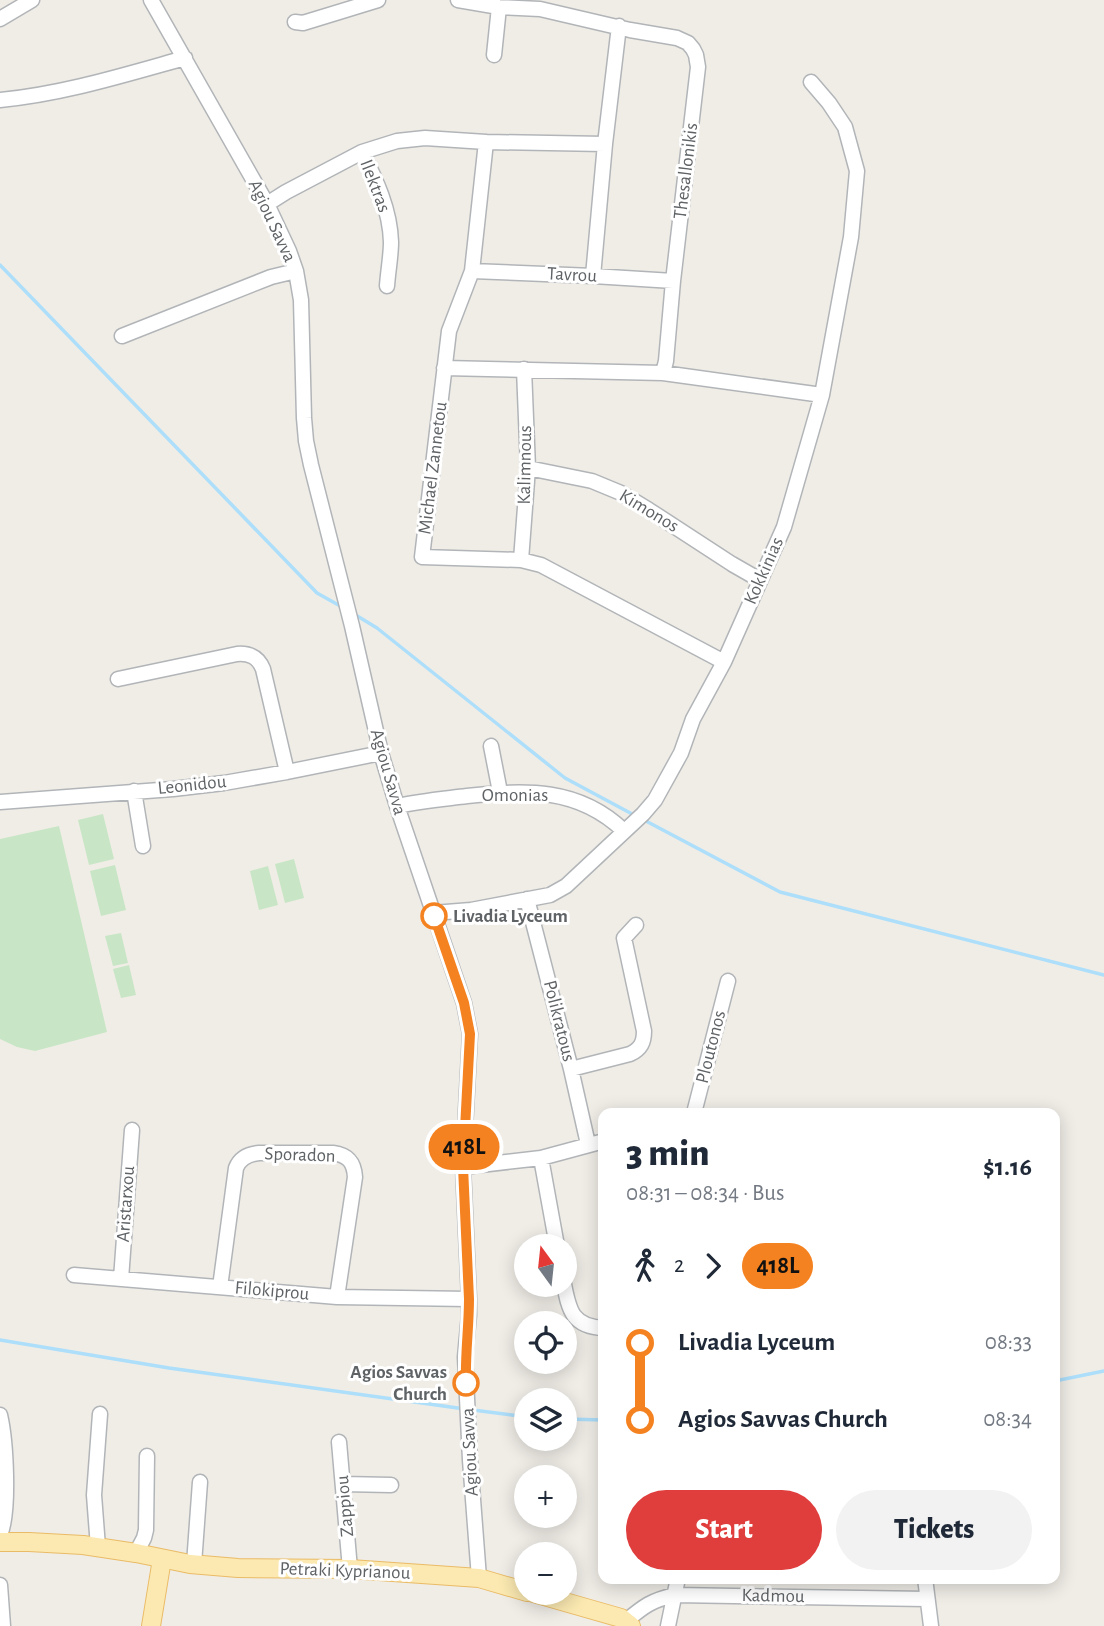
<!DOCTYPE html>
<html lang="en">
<head>
<meta charset="utf-8">
<style>
  :root { --surface:#fff; --page:#f2f2f3; --text:#1f2937; --muted:#747a83; --accent:#e03d3d }
  body { margin:0; font-family:"Alegreya Sans",sans-serif; background:var(--page); color:var(--text); height:100vh; display:flex; flex-direction:column; font-size:26px; white-space:nowrap }
  * { box-sizing:border-box; margin:0 }
  p { font-size:23px; color:var(--muted) }
  .icon { flex:none; width:38px; height:38px; fill:none; stroke:currentColor; stroke-width:2; stroke-linecap:round; stroke-linejoin:round }
  .map { position:relative; flex:1; overflow:hidden }
  .panel { position:absolute; left:598px; top:1108px; width:462px; height:476px; display:flex; flex-direction:column; background:var(--surface); border-radius:14px; box-shadow:0 4px 18px #0003 }
  .panel>* { flex:none }
  .badge { padding:0 14px; border-radius:23px; font-size:24px; line-height:46px }
  .needle { width:46px; rotate:345deg }
  .buttons { position:absolute; left:514px; top:1234px; display:grid; gap:14px }
  .buttons a { display:grid; place-items:center; width:63px; height:63px; border-radius:50%; background:var(--surface); box-shadow:0 4px 18px #0003; font-size:35px }
  .map>.badge { position:absolute; translate:-50% -50%; box-shadow:0 0 0 4px #fff }
  .legs { display:flex; align-items:center; gap:10px; height:77px; padding:0 28px; font-size:23px }
  .legs p { margin-inline-start:auto }
  .overview { display:flex; align-items:center; justify-content:space-between; height:119px; padding:0 28px }
  h1 { font-size:38px; font-weight:800; line-height:52px }
  .button { display:flex; gap:14px; margin-top:auto; padding:14px 28px }
  .button a { flex:1; height:80px; border-radius:42px; background:var(--accent); color:#fff; font-size:28px; font-weight:800; line-height:80px; text-align:center }
  .button a+a { background:var(--page); color:var(--text) }
  ul { padding:0 28px; list-style:none }
  li { display:flex; align-items:center; gap:24px; height:77px; font-size:26px }
  li i { display:grid; place-items:center; width:10px; height:100%; margin:0 9px; background:currentColor }
  li i::after { content:''; width:18px; height:18px; margin:-9px; border:5px solid; border-radius:50%; background:var(--surface) }
  li p { margin-inline-start:auto }
  li:first-child i { background:linear-gradient(#0000 50%,currentColor 0) }
  li:last-child i { background:linear-gradient(currentColor 50%,#0000 0) }
  .map>svg:first-child { display:block }
  .green { fill:#c8e6c5 }
  .lines { fill:none; stroke-linecap:round; stroke-linejoin:round }
  .stream { stroke:#addefa; stroke-width:3.5 }
  .minor-casing { stroke:#b2b5b8; stroke-width:17 }
  .major-casing { stroke:#eabb66; stroke-width:20 }
  .minor { stroke:#fff; stroke-width:14 }
  .major { stroke:#fbe9b1; stroke-width:18 }
  .line-1-casing { stroke:#fff; stroke-width:16 }
  .line-1 { stroke:#f58220; stroke-width:10 }
  .stop-1-dot { fill:#fff; stroke:#f58220; stroke-width:3.5 }
  .labels { text-anchor:middle; dominant-baseline:central; stroke-width:6; stroke-linejoin:round; paint-order:stroke }
  .street-label { font-size:19px; fill:#5f6366; stroke:#fff }
  .stop-label { font-size:19px; font-weight:bold; fill:#5f6366; stroke:#fff; text-anchor:start }
</style>
</head>
<body>
<div class="map">
<svg width="1104" height="1626" viewBox="0 0 1104 1626">
  <rect width="100%" height="100%" fill="#f0ede7"/>
  <path class="green" d="M 103,814 L 114,859 L 89,865 L 78,820 Z
    M 59,826 L 107,1032 L 35,1051 L 17,1047 L 0,1039 L 0,839 Z
    M 294,859 L 304,898 L 285,903 L 275,864 Z
    M 115,865 L 126,910 L 101,916 L 90,871 Z
    M 268,866 L 278,905 L 259,910 L 250,871 Z
    M 121,933 L 128,963 L 113,966 L 105,936 Z
    M 129,965 L 136,995 L 121,998 L 113,969 Z"/>
  <g class="lines">
    <path class="stream" d="M 0,265 L 317,593 L 342,607
      M 354,614 L 377,628 L 565,778 L 634,815
      M 644,820 L 780,892 L 1104,975
      M 0,1340 L 169,1368 L 465,1409
      M 1055,1381 L 1104,1371
      M 473,1410 L 527,1417
      M 565,1419 L 604,1420"/>
    <defs>
      <path id="minor" d="M 151,0 L 267,204 L 289,251 L 296,271 L 301,300 L 304,418 L 306,441 L 311,465 L 352,626 L 381,753 L 397,806 L 464,1003 L 470,1034 L 463,1167 L 469,1299 L 469,1315 L 465,1357 L 470,1460 L 479,1578
        M 458,0 L 499,7 L 540,9 L 630,30 L 677,38 L 688,43 L 693,49 L 696,55 L 698,67 L 673,281 L 666,361 L 663,373
        M 0,19 L 32,0
        M 295,22 L 303,23 L 378,0
        M 494,55 L 499,7
        M 0,100 C 63,94 124,75 185,58
        M 486,142 L 472,271 L 449,331 L 422,557 L 521,560 L 541,565 L 724,662
        M 362,152 C 376,180 390,209 391,242 C 391,256 388,271 387,286
        M 267,204 L 286,192 L 362,152 L 397,141 L 425,138 L 486,142 L 605,144
        M 472,271 L 593,276 L 673,281
        M 593,276 L 605,144 L 619,26
        M 122,336 L 271,277 L 296,271
        M 444,368 L 663,373 L 822,395
        M 528,468 L 592,481 L 621,493 L 649,510 L 732,564 L 760,580
        M 521,560 L 528,468 L 524,369
        M 118,679 L 237,654 C 250,653 258,657 263,669 L 287,772
        M 491,746 L 500,792
        M 134,791 L 143,846
        M 0,802 L 173,789 L 224,783 L 287,772 L 381,753
        M 397,806 C 420,801 443,799 467,796 C 526,790 578,787 624,831
        M 527,899 L 571,1069 L 588,1144
        M 433,913 L 471,910 L 550,895 L 566,886 L 643,814 L 655,800 L 681,753 L 693,719 L 724,662 L 784,527 L 822,395 L 851,237 L 857,171 L 845,127 L 829,103 L 811,82
        M 571,1069 L 630,1054 C 641,1049 644,1042 644,1031 L 624,938 L 636,925
        M 694,1113 L 728,981
        M 541,1158 L 557,1246
        M 463,1167 L 541,1158 L 604,1141
        M 74,1275 L 337,1297 L 469,1299
        M 121,1279 L 132,1130
        M 564,1284 C 569,1311 573,1327 604,1328
        M 220,1287 L 236,1168 C 240,1158 248,1154 259,1153 L 333,1153 C 348,1155 354,1162 355,1177 L 337,1297
        M 0,1415 C 6,1441 10,1511 0,1535
        M 339,1442 L 350,1569
        M 343,1484 L 391,1485
        M 98,1547 L 94,1495 L 100,1414
        M 136,1553 L 144,1538 L 146,1530 L 147,1456
        M 194,1564 L 200,1482
        M 925,1578 L 931,1626
        M 0,1585 L 3,1626
        M 626,1621 C 644,1606 652,1600 675,1595 L 927,1599
        M 668,1626 L 678,1578"/>
      <path id="major" d="M 0,1542 L 29,1542 L 83,1545 L 136,1553 L 190,1564 L 238,1568 L 350,1569 L 479,1578 L 527,1592
        M 530,1592 L 621,1618 L 631,1626
        M 151,1626 L 162,1559"/>
    </defs>
    <use href="#minor" class="minor-casing"/>
    <use href="#major" class="major-casing"/>
    <use href="#minor" class="minor"/>
    <use href="#major" class="major"/>
  </g>
  <g class="lines">
    <defs>
      <path id="line-1" d="M 434,916 L 464,1003 L 470,1034 L 463,1167 L 469,1299 C 469,1327 465,1354 466,1383"/>
    </defs>
    <use href="#line-1" class="line-1-casing"/>
    <use href="#line-1" class="line-1"/>
  </g>
  <g class="stop-1-dot">
    <circle cx="434" cy="916" r="12"/>
    <circle cx="466" cy="1383" r="12"/>
  </g>
  <g class="labels">
    <g class="street-label">
      <text transform="translate(686 171) rotate(-83)">Thesallonikis</text>
      <text transform="translate(375 186) rotate(69)">Ilektras</text>
      <text transform="translate(272 221) rotate(65)">Agiou Savva</text>
      <text transform="translate(572 275) rotate(3)">Tavrou</text>
      <text transform="translate(525 465) rotate(-89)">Kalimnous</text>
      <text transform="translate(433 468) rotate(-83)">Michael Zannetou</text>
      <text transform="translate(649 511) rotate(31)">Kimonos</text>
      <text transform="translate(764 571) rotate(-66)">Kokkinias</text>
      <text transform="translate(388 772) rotate(74)">Agiou Savva</text>
      <text transform="translate(192 785) rotate(-6)">Leonidou</text>
      <text x="515" y="795">Omonias</text>
      <text transform="translate(559 1021) rotate(76)">Polikratous</text>
      <text transform="translate(711 1047) rotate(-76)">Ploutonos</text>
      <text transform="translate(300 1155) rotate(2)">Sporadon</text>
      <text transform="translate(126 1204) rotate(-86)">Aristarxou</text>
      <text transform="translate(272 1291) rotate(5)">Filokiprou</text>
      <text transform="translate(470 1452) rotate(-93)">Agiou Savva</text>
      <text transform="translate(345 1506) rotate(-95)">Zappiou</text>
      <text transform="translate(345 1571) rotate(2)">Petraki Kyprianou</text>
      <text transform="translate(773 1596) rotate(1)">Kadmou</text>
    </g>
    <g class="stop-label">
      <text x="453" y="916">Livadia Lyceum</text>
      <text x="447" y="1372" text-anchor="end">Agios Savvas<tspan x="447" dy="22">Church</tspan></text>
    </g>
  </g>
</svg>
<div class="buttons">
<a><svg class="needle" viewBox="-14 -14 28 28"><path d="M0-13l5 13h-10z" fill="#e53935"/><path d="M0 13l5-13h-10z" fill="#747a83"/></svg></a>
<a><svg class="icon" aria-label="locate" viewBox="0 0 24 24"><circle cx="12" cy="12" r="6"/><path d="M12 2v4M12 18v4M2 12h4M18 12h4"/></svg></a>
<a><svg class="icon" aria-label="layers" viewBox="0 0 24 24"><path d="M12 4l9 5-9 5-9-5zM3 14l9 5 9-5"/></svg></a>
<a>+</a>
<a>−</a>
</div>
<b class="badge" style="left:464px;top:1147px;background:#f58220;color:#111">418L</b>
<section class="panel">
<div class="overview"><div><h1>3 min</h1><p>08:31 – 08:34 · Bus</p></div><b>$1.16</b></div>
<div class="legs"><svg class="icon" aria-label="walk" viewBox="0 0 24 24"><circle cx="13" cy="4" r="2"/><path d="M13 8l-2 6 4 7M11 14l-3 7M7 12l3-4h3l4 4"/></svg>2<svg class="icon" aria-label="forward" viewBox="0 0 24 24"><path d="M9 5l7 7-7 7"/></svg><b class="badge" style="background:#f58220;color:#111">418L</b></div>
<ul>
<li><i style="color:#f58220"></i><b>Livadia Lyceum</b><p>08:33</p></li>
<li><i style="color:#f58220"></i><b>Agios Savvas Church</b><p>08:34</p></li>
</ul>
<div class="button"><a>Start</a><a>Tickets</a></div>
</section>
</div>
</body>
</html>
